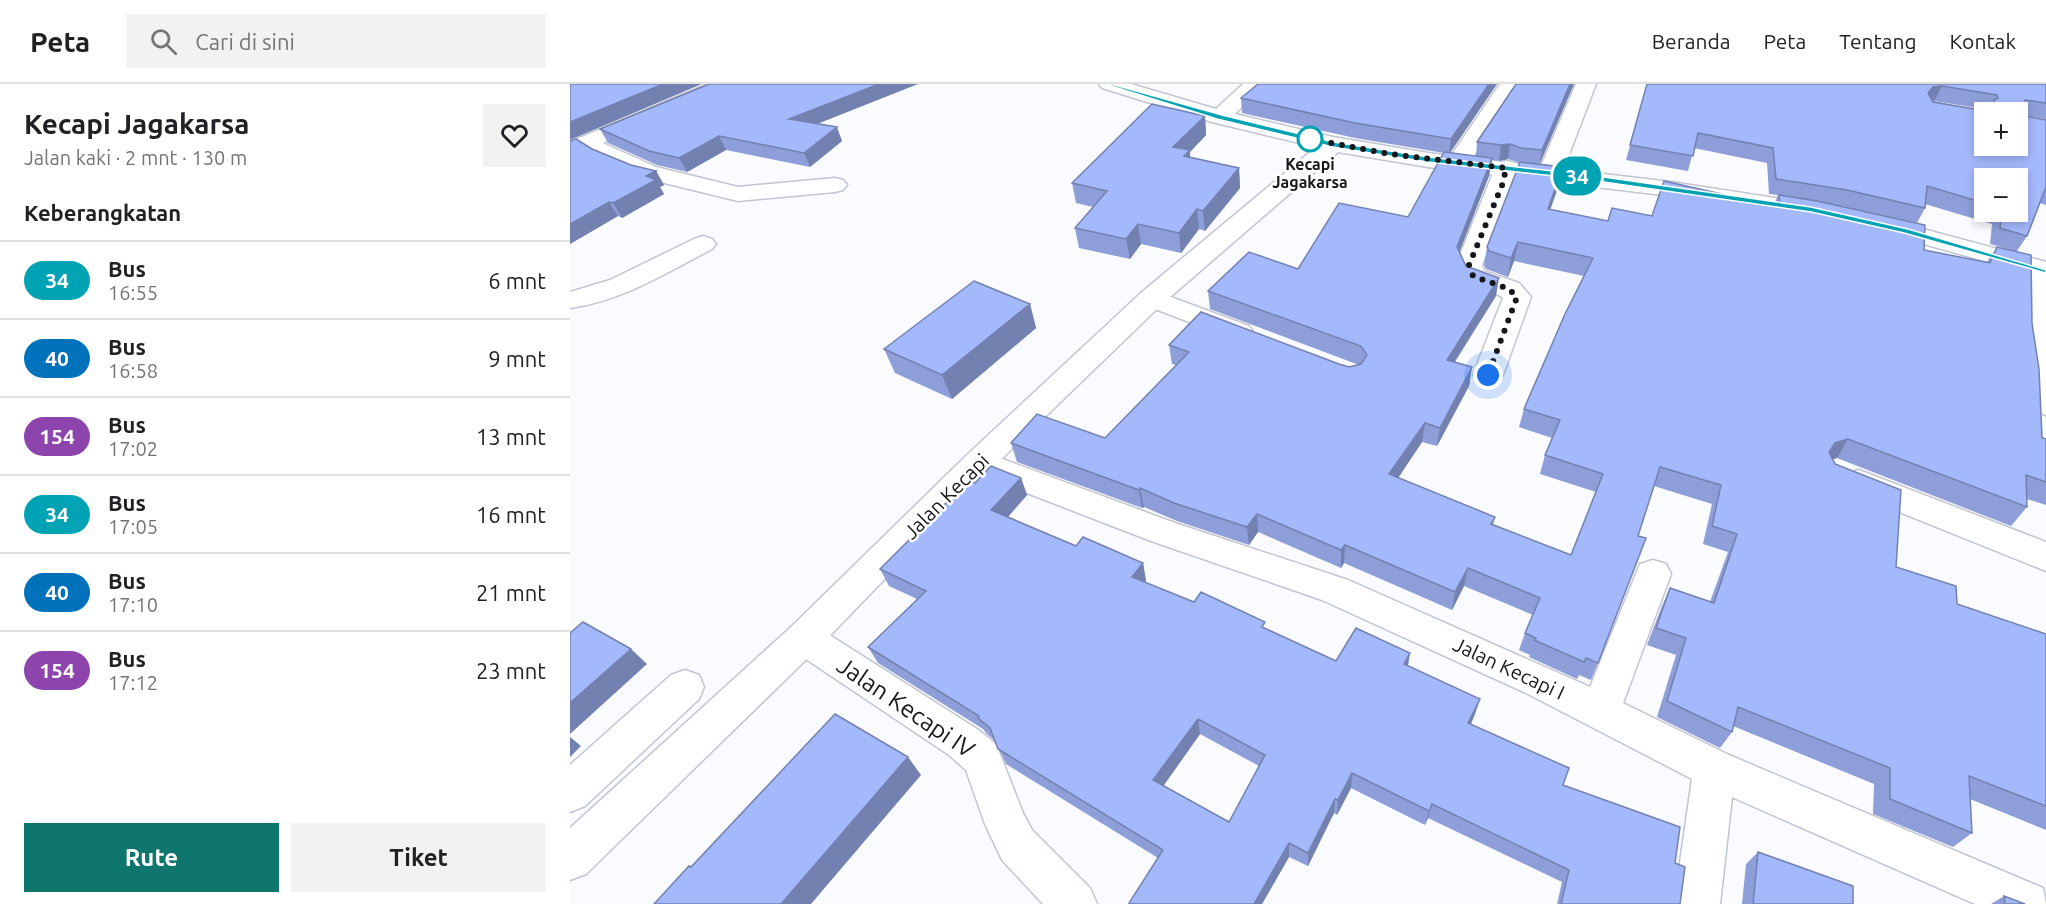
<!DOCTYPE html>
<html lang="id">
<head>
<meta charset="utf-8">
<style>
  :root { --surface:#fff; --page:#f2f2f2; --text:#202124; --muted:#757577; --line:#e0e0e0; --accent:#0f766e }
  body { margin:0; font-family:Ubuntu,sans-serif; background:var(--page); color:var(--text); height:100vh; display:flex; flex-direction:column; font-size:22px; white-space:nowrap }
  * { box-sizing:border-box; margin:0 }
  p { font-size:20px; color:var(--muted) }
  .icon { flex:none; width:33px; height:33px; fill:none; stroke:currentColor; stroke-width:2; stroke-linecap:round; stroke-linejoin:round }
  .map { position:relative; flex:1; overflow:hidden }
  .sheet { display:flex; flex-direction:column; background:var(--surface); width:570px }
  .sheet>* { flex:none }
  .badge { padding:0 12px; border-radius:20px; font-size:21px; line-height:39px }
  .tools { position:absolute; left:1404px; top:18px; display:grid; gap:12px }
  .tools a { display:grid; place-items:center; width:54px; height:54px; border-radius:0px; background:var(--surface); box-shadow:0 3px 9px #0003; font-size:30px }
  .you { position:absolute; width:30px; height:30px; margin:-15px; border:4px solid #fff; border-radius:50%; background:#1a73e8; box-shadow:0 0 0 9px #1a73e833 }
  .map>.badge { position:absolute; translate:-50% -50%; box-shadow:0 0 0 3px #fff }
  h2 { padding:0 24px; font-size:22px; line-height:54px }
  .round { display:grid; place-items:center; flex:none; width:63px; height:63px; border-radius:0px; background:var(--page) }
  .overview { display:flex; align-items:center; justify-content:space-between; height:102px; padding:0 24px }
  h1 { font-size:28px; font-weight:600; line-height:45px }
  .action { display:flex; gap:12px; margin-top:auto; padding:12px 24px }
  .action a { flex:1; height:69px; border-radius:0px; background:var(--accent); color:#fff; font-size:24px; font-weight:600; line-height:69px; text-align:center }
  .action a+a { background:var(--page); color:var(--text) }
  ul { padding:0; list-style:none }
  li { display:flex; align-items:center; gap:18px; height:78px; padding:0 24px; border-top:2px solid var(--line) }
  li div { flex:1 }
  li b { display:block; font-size:22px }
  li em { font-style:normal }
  li .badge { min-width:66px; font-weight:700; text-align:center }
  header { display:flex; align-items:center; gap:36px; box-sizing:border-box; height:84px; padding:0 30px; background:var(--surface); border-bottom:2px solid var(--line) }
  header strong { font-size:28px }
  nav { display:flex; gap:33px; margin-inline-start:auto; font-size:21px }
  .search { width:420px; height:54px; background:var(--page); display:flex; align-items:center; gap:15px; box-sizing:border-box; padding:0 21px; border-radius:0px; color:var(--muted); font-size:22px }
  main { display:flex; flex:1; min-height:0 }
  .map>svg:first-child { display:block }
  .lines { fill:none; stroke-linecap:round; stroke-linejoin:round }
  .street-casing { stroke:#c1c5d2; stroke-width:3 }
  .secondary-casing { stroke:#c1c5d2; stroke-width:3 }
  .street { fill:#fff; fill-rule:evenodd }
  .secondary { fill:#fff; fill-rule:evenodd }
  .wall { fill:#8d9ed9; fill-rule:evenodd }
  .shaded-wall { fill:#7381b0 }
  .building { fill:#a4b8fc; stroke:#7381b0; stroke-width:1.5; fill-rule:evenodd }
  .line { fill:#00a3b4; stroke:#fff; stroke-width:1.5 }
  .walk { stroke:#16171b; stroke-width:6; stroke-dasharray:0 10.8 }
  .stop-dot { fill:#fff; stroke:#00a3b4; stroke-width:3 }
  .labels { text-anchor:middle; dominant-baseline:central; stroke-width:5; stroke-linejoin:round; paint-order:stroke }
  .far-stop-label { font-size:16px; font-weight:bold; fill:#16171b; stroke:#fff }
  .street-label { font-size:20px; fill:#16171b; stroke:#fff }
  .near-street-label { font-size:24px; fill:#16171b; stroke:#fff }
</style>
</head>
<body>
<header>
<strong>Peta</strong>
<div class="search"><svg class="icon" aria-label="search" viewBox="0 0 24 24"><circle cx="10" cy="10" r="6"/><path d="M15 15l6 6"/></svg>Cari di sini</div>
<nav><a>Beranda</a><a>Peta</a><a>Tentang</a><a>Kontak</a></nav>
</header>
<main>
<section class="sheet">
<div class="overview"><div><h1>Kecapi Jagakarsa</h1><p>Jalan kaki · 2 mnt · 130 m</p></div><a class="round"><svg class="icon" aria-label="heart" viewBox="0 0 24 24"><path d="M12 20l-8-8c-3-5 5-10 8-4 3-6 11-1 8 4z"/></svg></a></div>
<h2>Keberangkatan</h2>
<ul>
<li><span class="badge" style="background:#00a3b4;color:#fff">34</span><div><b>Bus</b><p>16:55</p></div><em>6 mnt</em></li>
<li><span class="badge" style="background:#0072bc;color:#fff">40</span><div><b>Bus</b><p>16:58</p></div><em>9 mnt</em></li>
<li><span class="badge" style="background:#8e44ad;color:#fff">154</span><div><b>Bus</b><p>17:02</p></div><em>13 mnt</em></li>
<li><span class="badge" style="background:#00a3b4;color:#fff">34</span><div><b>Bus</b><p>17:05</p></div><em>16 mnt</em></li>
<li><span class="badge" style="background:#0072bc;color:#fff">40</span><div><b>Bus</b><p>17:10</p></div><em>21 mnt</em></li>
<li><span class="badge" style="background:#8e44ad;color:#fff">154</span><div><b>Bus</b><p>17:12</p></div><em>23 mnt</em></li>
</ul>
<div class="action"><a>Rute</a><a>Tiket</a></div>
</section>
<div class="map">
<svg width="1476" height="820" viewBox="0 0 1476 820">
  <rect width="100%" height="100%" fill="#fafbfe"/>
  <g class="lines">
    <defs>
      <path id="street" d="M 930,0 L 950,0 L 896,84 L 888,86 L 880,84 L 876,79 Z
        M 1006,0 L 1026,0 L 992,89 L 988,94 L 980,96 L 972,94 L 968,89 Z
        M 17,52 L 86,83 L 168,103 L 265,94 L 273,96 L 277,101 L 273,106 L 265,108 L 168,117 L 70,93 L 31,77 L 25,71 L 9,64 L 6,59 L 9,54 Z
        M 937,77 L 945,79 L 949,84 L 912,181 L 914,187 L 949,199 L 961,213 L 933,291 L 928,298 L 918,301 L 908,298 L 903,291 L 933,214 L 929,211 L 894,198 L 886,181 L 925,84 L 929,79 Z
        M 133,152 L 142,155 L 146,160 L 142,165 C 96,189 52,217 0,224 L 0,208 L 40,196 L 124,155 Z
        M 1464,175 L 1473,177 L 1476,181 L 1476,331 L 1465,327 C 1450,301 1452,216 1451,183 L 1455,177 Z
        M 582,206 L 679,242 L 683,248 L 679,254 L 669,257 L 572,220 L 568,214 L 572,208 Z
        M 411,367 L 605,439 L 778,496 L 1020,603 L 1070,480 L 1083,476 L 1096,480 L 1101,490 L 1053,619 L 1159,671 L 1473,804 L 1476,820 L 1405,820 L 1162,713 L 1150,820 L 1104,820 L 1122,695 L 958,610 L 752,516 L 581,457 L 400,387 L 395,379 L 400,371 Z
        M 1289,386 L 1476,458 L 1476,487 L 1277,407 L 1273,398 L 1277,389 Z
        M 234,538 L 247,543 L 407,645 L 426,660 L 453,729 L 462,746 L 520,804 L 527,820 L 473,820 L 432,776 L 415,740 L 396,686 L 379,671 L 221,565 L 215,554 L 221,543 Z
        M 115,586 L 129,591 L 134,603 L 129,615 L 15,722 L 0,728 L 0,681 L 101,591 Z"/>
      <path id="secondary" d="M 138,0 L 166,0 L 163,4 L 0,73 L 0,58 Z
        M 529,0 L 561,0 L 646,25 L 673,0 L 695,0 L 665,30 L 763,53 L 858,69 L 1101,98 L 1250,121 L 1259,123 L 1262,128 L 1259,133 L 1250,135 L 1101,112 L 858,83 L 768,68 L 592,220 L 420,386 L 247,565 L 16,790 L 0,796 L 0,744 L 221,543 L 398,370 L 572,208 L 746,63 L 642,38 L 532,4 Z
        M 1312,134 L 1476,178 L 1476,194 L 1303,146 L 1300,141 L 1303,136 Z"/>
    </defs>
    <use href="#street" class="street-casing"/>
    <use href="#secondary" class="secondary-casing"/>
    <use href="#street" class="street"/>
    <use href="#secondary" class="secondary"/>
  </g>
  <path class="wall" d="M 139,0 L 347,0 L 247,40 L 272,57 L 240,83 L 156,66 L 117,88 L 87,81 L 38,59 L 30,45 Z
    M 688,0 L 927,0 L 880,69 L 906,72 L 907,58 L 946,0 L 1004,0 L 969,80 L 993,83 L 989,101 L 980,125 L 1038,137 L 1195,120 L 1204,121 L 1208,111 L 1199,110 L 1197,79 L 1124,64 L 1118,87 L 1056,76 L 1077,0 L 1476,0 L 1476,35 L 1458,32 L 1476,36 L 1476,121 L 1470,119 L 1457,152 L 1447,167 L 1462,239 L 1472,354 L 1476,355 L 1476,421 L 1457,415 L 1457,423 L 1441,442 L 1267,374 L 1263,375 L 1326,483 L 1387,520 L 1476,550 L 1476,746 L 1400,715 L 1402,749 L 1383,763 L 1303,730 L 1304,700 L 1163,642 L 1162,648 L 1150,664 L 1087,633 L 1106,571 L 1077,561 L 1092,522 L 1100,504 L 1140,518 L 1158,468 L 1133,460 L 1142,420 L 1084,402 L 1028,579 L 1021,596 L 1009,591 L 1007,595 L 959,573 L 960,571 L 949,566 L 955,549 L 963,531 L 894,502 L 882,526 L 774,479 L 771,484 L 688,448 L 679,461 L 607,437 L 574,423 L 572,424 L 447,378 L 441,359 L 535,354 L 606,281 L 602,280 L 599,261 L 769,280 L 779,283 L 789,281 L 640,225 L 638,207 L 728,185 L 838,133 L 874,69 L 785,54 L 672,29 L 671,14 ZM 1363,17 L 1364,17 L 1419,26 L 1418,28 ZM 938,75 L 950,79 L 917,163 L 914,181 L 916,185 L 938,193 L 944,177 L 1014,192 L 954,325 L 949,343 L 982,354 L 975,371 L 970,390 L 1026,408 L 1001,471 L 923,441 L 925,433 L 828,394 L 852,358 L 867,362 L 899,302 L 902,283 L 885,278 L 926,212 L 896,182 L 889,169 L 919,92 L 922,76 L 929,77 ZM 1414,94 L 1448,128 L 1414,128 ZM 1257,119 L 1347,139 L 1355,124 L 1355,120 L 1422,140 L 1420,160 L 1445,167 L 1427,163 L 1417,178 L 1354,166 Z
    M 635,32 L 636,51 L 620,68 L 620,73 L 669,84 L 670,104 L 635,147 L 629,145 L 611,169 L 571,160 L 560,175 L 509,164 L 505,144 L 523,123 L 506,119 L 502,99 Z
    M 22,65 L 61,81 L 86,87 L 94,101 L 90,103 L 94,110 L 52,134 L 48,132 L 0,160 Z
    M 460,220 L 466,244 L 382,315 L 325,289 L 314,265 Z
    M 451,394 L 457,411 L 438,433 L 506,462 L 573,479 L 576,497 L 575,499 L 624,518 L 696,545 L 766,577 L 840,569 L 838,582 L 905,630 L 901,640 L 993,701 L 1105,779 L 1110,820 L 987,820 L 992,798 L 858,734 L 855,741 L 781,704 L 767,731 L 764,729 L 738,782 L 719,773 L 692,820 L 560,820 L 559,819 L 588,774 L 436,680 L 425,657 L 416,649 L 413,645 L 308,579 L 298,563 L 347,515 L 319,502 L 310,485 L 405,399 ZM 630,650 L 689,682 L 659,738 L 593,702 Z
    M 1188,768 L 1283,820 L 1172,820 L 1176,780 Z
    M 1434,812 L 1455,820 L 1421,820 Z"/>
  <path class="shaded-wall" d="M 93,0 L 132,0 L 0,56 L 0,38 Z
    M 309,0 L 348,0 L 224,49 L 219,35 Z
    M 919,0 L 927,0 L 879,70 L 881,55 Z
    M 1000,0 L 1004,0 L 969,82 L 972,66 Z
    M 1372,2 L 1364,17 L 1356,18 L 1358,9 L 1363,3 Z
    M 635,32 L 636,51 L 620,68 L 621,86 L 603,63 Z
    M 267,43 L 272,57 L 240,83 L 234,69 Z
    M 149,52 L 156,66 L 117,88 L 109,74 Z
    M 940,60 L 938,75 L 929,77 L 931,61 Z
    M 922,74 L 919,92 L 884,182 L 887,163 Z
    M 993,83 L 989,101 L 974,143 L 978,125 Z
    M 669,84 L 670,104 L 635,147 L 633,127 Z
    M 86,87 L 94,101 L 90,103 L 94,110 L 52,134 L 43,119 L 76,92 Z
    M 39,118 L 48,132 L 0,160 L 0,140 Z
    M 627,125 L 629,145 L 611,169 L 609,149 Z
    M 568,140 L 571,160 L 560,175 L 556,155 Z
    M 948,158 L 944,177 L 938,193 L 941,174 Z
    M 929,194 L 926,212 L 874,294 L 877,276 Z
    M 460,220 L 466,244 L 382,315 L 372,291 Z
    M 902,283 L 899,302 L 867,362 L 870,344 Z
    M 855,339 L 852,358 L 818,409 L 819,390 Z
    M 1278,355 L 1267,374 L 1254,378 L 1265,359 Z
    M 451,394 L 457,411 L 428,444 L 421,426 Z
    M 570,404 L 574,423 L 572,424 L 569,406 Z
    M 687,430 L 688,448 L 679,461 L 677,443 Z
    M 775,461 L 774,479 L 771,484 L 771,466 Z
    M 573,479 L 576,497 L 566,510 L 562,493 Z
    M 898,484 L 894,502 L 882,526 L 885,508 Z
    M 61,565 L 77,580 L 0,650 L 0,619 Z
    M 840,569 L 837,585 L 834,580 Z
    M 910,615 L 905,630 L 894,655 L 898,639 Z
    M 628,635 L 630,650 L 587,711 L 583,696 Z
    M 0,653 L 11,662 L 0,673 Z
    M 338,673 L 351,691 L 241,820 L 211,820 Z
    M 782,689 L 781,704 L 767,731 L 768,716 Z
    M 765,715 L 764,729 L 738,782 L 738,769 Z
    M 862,720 L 858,734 L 855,741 L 859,727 Z
    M 719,759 L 719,773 L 692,820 L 684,820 Z"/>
  <path class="building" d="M 0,0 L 93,0 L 0,38 Z
    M 139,0 L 309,0 L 219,35 L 267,43 L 234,69 L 149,52 L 109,74 L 79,67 L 30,45 Z
    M 688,0 L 919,0 L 881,55 L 785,39 L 671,14 Z
    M 946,0 L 1000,0 L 972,66 L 951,64 L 940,60 L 931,61 L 907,58 Z
    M 1077,0 L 1476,0 L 1476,19 L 1455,16 L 1455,32 L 1476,36 L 1476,103 L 1457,152 L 1430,144 L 1432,128 L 1448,128 L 1448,94 L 1414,94 L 1414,119 L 1357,102 L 1355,124 L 1277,106 L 1206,95 L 1203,64 L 1128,49 L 1123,72 L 1060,61 ZM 1372,2 L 1427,11 L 1428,14 L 1424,16 L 1425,26 L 1422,28 L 1363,18 L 1358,9 L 1363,3 ZM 1414,28 L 1448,28 L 1448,62 L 1414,62 Z
    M 582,20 L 635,32 L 603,63 L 620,66 L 614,72 L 669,84 L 633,127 L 627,125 L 609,149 L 568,140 L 556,155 L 505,144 L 537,107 L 502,99 Z
    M 6,55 L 22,65 L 61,81 L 86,87 L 76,92 L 86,96 L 43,119 L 39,118 L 0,140 L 0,57 Z
    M 874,68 L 922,74 L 887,163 L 896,182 L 929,194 L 877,276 L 902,283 L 870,344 L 855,339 L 819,390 L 925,433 L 921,440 L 1001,471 L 1033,390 L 975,371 L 990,336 L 954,325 L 995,230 L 1023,174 L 948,158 L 941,174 L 919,167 L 917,163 L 950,78 L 993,83 L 978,125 L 1038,137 L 1042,124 L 1082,132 L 1094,97 L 1195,120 L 1210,122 L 1209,111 L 1247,117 L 1355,141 L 1354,166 L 1420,179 L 1427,163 L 1461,171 L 1462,239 L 1469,285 L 1472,354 L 1476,355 L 1476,398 L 1456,391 L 1457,423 L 1278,355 L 1265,359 L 1259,368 L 1265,380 L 1331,406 L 1326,483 L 1386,502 L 1387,520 L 1476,550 L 1476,722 L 1399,692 L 1402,749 L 1320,715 L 1320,684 L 1168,623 L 1162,648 L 1097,617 L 1116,554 L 1086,544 L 1100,504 L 1144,519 L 1167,450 L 1142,442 L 1151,401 L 1090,383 L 1068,452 L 1076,454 L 1028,579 L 1016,574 L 1014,578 L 964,556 L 966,554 L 955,549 L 970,514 L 898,484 L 885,508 L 775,461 L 771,466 L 687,430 L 677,443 L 604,419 L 570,404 L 569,406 L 441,359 L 467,330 L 535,354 L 619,268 L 599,261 L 631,228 L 769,280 L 779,283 L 791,280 L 797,271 L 791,262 L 638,207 L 679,168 L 728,185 L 769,119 L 838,133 Z
    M 404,197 L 460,220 L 372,291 L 314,265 Z
    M 421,382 L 451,394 L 421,426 L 506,462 L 513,453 L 573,479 L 562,493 L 624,518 L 631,508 L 695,538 L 692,543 L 766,577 L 786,544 L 840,569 L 834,580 L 910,615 L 898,639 L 999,684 L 993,701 L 1110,743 L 1105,779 L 1115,783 L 1110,820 L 991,820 L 999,786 L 862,720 L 859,727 L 782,689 L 768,716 L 765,715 L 738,769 L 719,759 L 684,820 L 562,820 L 559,819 L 593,766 L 428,665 L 420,644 L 408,634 L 409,632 L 298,563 L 356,507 L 310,485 L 399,396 L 405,399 ZM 628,635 L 695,671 L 659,738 L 583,696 Z
    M 13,538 L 61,565 L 0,619 L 0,549 Z
    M 265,630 L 338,673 L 211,820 L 84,820 L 119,782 L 121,783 Z
    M 1188,768 L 1283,802 L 1283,820 L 1183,820 Z
    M 1434,812 L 1455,820 L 1435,820 Z"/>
  <path class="line" d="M 535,0 L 541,0 L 652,31 L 763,58 L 858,73 L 1020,91 L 1241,123 L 1338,145 L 1476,186 L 1476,189 L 1334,149 L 1241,128 L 1020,96 L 858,78 L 763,63 L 647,35 Z"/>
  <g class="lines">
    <path class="walk" d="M 740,55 L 820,70 L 936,84 L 933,99 L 899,181 L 903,192 L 939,205 L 947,213 L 918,291"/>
  </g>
  <circle class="stop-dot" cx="740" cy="55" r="12"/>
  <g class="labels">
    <g class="far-stop-label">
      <text x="740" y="80">Kecapi<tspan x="740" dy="18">Jagakarsa</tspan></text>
    </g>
    <g class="street-label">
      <text transform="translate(376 412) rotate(-45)">Jalan Kecapi</text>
      <text transform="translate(939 584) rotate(25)">Jalan Kecapi I</text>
    </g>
    <g class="near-street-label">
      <text transform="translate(336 623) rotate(34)">Jalan Kecapi IV</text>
    </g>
  </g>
</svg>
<div class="tools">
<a>+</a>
<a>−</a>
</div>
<div class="you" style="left:918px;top:291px"></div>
<b class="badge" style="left:1007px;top:92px;background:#00a3b4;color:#fff">34</b>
</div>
</main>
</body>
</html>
